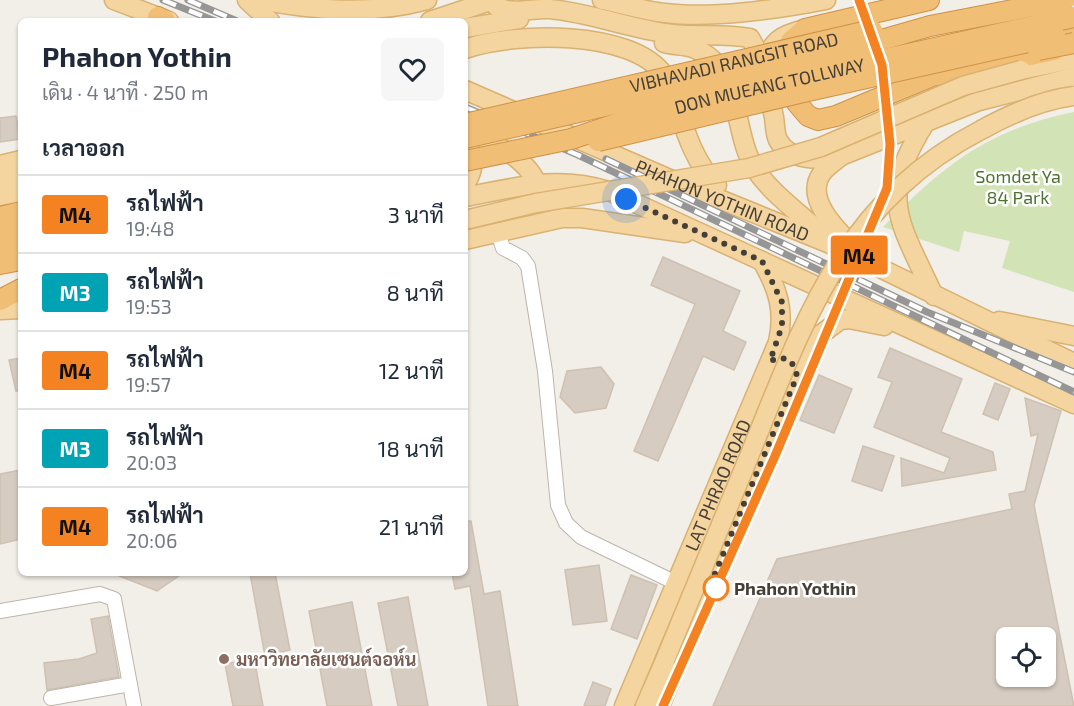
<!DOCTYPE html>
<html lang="th">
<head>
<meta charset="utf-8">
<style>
  :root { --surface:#fff; --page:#f6f6f7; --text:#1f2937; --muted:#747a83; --line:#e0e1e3 }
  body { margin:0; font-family:"Exo 2",Sarabun,sans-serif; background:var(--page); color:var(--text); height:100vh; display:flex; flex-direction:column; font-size:22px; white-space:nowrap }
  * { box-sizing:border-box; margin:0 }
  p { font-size:20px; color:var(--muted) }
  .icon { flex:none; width:33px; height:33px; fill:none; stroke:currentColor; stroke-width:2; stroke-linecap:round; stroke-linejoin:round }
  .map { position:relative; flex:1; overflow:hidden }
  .panel { position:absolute; left:18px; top:18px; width:450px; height:558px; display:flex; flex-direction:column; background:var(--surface); border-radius:9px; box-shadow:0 2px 4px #0004 }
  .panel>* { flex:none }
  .badge { padding:0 12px; border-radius:4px; font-size:21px; line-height:39px }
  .controls { position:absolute; left:996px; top:627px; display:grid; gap:12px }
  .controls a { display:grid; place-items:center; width:60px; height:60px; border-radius:9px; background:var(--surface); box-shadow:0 2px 4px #0004; font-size:30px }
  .you { position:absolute; width:30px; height:30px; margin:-15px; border:4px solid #fff; border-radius:50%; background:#1a73e8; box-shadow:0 0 0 9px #1a73e833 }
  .map>.badge { position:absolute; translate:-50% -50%; box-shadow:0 0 0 3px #fff }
  h2 { padding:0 24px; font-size:22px; line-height:54px }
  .round { display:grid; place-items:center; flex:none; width:63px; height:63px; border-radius:9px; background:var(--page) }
  .headline { display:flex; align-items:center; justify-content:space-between; height:102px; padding:0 24px }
  h1 { font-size:28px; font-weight:700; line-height:45px }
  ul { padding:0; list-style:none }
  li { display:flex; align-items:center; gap:18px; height:78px; padding:0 24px; border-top:2px solid var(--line) }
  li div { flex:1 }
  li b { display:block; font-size:22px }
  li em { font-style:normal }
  li .badge { min-width:66px; font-weight:700; text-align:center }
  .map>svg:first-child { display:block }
  .green { fill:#d2e3b5 }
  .building { fill:#d6ccc1; stroke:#cdc1b2; stroke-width:1.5; fill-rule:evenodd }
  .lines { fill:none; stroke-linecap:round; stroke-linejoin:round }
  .minor-casing { stroke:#bdb5ab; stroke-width:16 }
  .major-casing { stroke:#d9b170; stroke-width:21 }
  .highway-casing { stroke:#cf9246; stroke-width:22 }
  .minor { stroke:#fff; stroke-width:14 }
  .major { stroke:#f5d59f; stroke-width:18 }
  .highway { stroke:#f1be75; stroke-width:20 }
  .rail-casing { stroke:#969696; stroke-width:7 }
  .rail { stroke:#fff; stroke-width:4.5; stroke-dasharray:14; stroke-linecap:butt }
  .major-bridge-casing { stroke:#d9b170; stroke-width:21; stroke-linecap:butt }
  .highway-bridge-casing { stroke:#cf9246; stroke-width:22; stroke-linecap:butt }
  .major-bridge { stroke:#f5d59f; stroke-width:18 }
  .highway-bridge { stroke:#f1be75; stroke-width:20 }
  .line-casing { stroke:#fff; stroke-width:14 }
  .line { stroke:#f58220; stroke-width:9 }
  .walk { stroke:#453f37; stroke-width:6; stroke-dasharray:0 10.8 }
  .stop-dot { fill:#fff; stroke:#f58220; stroke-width:3 }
  .education-dot { fill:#8d6e63; stroke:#fff; stroke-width:2 }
  .labels { text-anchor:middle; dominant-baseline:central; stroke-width:5; stroke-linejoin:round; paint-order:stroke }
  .street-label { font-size:18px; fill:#453f37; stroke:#fff }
  .park-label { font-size:18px; fill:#4e7230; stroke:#fff }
  .stop-label { font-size:18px; font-weight:bold; fill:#453f37; stroke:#fff; text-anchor:start }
  .education-label { font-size:18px; font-weight:bold; fill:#785e54; stroke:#fff; text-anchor:start }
</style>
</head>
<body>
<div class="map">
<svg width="1074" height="706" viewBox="0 0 1074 706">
  <rect width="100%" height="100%" fill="#f2eee8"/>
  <path class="green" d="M 1074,112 L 1074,292 L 1002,268 L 1010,241 L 964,231 L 959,252 L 883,227 C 944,165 987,130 1074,112 Z"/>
  <path class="building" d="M 16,116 L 20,139 L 0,142 L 0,118 Z
    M 663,257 L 740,291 L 723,331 L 746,342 L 734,370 L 703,356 L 658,461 L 634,451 L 695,304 L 651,285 Z
    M 890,348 L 962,379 L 941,432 L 993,452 L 996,470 L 902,486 L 901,458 L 944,473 L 950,458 L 874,427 L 892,382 L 878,377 Z
    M 21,358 L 21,390 L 16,391 L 9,360 Z
    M 601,367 L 614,384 L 606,408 L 575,413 L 560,397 L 567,371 Z
    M 819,375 L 852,389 L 834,433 L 800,420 Z
    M 995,383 L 1010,389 L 998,420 L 983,414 Z
    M 1025,398 L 1061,411 L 1034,505 L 1074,706 L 713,706 L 777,559 L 1012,509 L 1009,494 L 1025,491 L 1038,434 L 1031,436 ZM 1006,638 L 1046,638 L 1046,676 L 1006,676 Z
    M 863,446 L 894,456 L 882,491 L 852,481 Z
    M 21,470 L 21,539 L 0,544 L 0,474 Z
    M 465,521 L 471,521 L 484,594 L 500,591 L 518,706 L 488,706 L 470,586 L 455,589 L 452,573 L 465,573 Z
    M 599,565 L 607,621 L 573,625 L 565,570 Z
    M 112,573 L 183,573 L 157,591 Z
    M 250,573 L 275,573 L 290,650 L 265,656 Z
    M 631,575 L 657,585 L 637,639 L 611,629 Z
    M 408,597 L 428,706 L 398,706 L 378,603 Z
    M 352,602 L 372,706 L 327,706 L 309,611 Z
    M 108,616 L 119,677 L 47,690 L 44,663 L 79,659 L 97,653 L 91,619 Z
    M 254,658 L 263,706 L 233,706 L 225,664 Z
    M 593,682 L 611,689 L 605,706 L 584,706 Z"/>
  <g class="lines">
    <defs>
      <path id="minor" d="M 498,233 L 503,248 L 522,258 L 528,266 L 545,371 L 558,505 L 566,523 L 581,537 L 676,583
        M 0,611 L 100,594 L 114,599 L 134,706
        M 51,698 L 130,684"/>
      <g id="major">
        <path d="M 114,0 L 169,21"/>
        <path d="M 247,0 L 270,21"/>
        <path d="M 260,0 C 316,11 372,15 427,0"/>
        <path d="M 495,0 L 496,6 C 511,15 533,8 550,9 C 592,13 630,29 672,34 C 698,37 724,33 750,38 C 765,62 768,90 774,117 C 775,124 775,134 778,140 C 789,162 822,160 841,156 L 979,101 L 1074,77"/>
        <path d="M 602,0 C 623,4 644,11 665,13 C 711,19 780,9 826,0"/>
        <path d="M 430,21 L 493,0"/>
        <path d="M 465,28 L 519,19"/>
        <path d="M 664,43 C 674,46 686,45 695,49 C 742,66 732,131 754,167 C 772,196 805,216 829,241"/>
        <path d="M 465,49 C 513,32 632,29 664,75 C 671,85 674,98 678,109 C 687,137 696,164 717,185"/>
        <path d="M 762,62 C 776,39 779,36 805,29"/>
        <path d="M 1021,70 L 1074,59"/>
        <path id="s1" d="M 465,90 L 665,177 L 835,246 L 1074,363"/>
        <path d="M 927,120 C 877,199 898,218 934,296"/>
        <path d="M 470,132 C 495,144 534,161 539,192"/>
        <path d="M 465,141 C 475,155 475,170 465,184"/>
        <path d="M 840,157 C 834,162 826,167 822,173 C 802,200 842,235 859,252"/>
        <path d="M 0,165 L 21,160"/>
        <path d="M 0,181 L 21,176"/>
        <path d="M 0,196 L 21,192"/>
        <path d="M 465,197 C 517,187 557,175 609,191 L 1074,404"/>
        <path d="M 465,240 L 562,218 L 582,218 L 685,233"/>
        <path d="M 0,310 L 21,309"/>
        <path d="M 999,321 L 1074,336"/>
        <path id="s2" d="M 624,706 L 778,342 C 785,311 778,289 762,261"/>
        <path d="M 645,706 L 665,660"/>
        <path d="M 660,706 L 779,418 L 816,338 L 840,320 L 849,319 L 884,326"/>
      </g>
      <path id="highway" d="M 929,0 L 805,29 L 791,41 L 786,55 L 789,75 L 797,103 L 808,116 L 818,120 L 836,116 L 932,76 L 1054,50
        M 158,17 L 165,21
        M 1055,36 L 1074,32
        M 0,217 L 21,212
        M 0,231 L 21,226
        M 0,245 L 21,240
        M 0,264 L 21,260
        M 0,300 L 21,289"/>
    </defs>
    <use href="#minor" class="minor-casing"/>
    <use href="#major" class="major-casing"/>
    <use href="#highway" class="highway-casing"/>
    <use href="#minor" class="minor"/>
    <use href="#major" class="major"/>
    <use href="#highway" class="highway"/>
    <defs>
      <path id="rail" d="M 163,0 L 215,21
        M 188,0 L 237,21
        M 465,107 L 578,155 L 1074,392
        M 606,159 L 927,312 L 1074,372"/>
    </defs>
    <use href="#rail" class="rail-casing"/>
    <use href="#rail" class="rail"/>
    <defs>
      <path id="major-bridge" d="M 465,220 L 536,203 L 749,168 L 821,147 L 963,86 L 1021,70
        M 665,660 C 693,591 722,523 750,454 C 804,321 844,201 981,130 C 1010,114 1041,100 1074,96"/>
      <g id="highway-bridge">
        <path d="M 1038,50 L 1074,43"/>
        <path id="s3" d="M 465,124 L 872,30"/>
        <path d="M 465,138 L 836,53 L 930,26 L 1065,0"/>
        <path d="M 598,141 L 799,93 L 1055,36"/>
        <path id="s4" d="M 465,161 L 571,139 L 634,118 L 711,98 L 1074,17"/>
      </g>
    </defs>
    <use href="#major-bridge" class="major-bridge-casing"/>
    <use href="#highway-bridge" class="highway-bridge-casing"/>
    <use href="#major-bridge" class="major-bridge"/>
    <use href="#highway-bridge" class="highway-bridge"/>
  </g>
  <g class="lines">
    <defs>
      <path id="line" d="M 663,706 L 775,456 L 887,188 L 890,144 L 882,65 L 859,0"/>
    </defs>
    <use href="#line" class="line-casing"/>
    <use href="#line" class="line"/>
    <path class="walk" d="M 626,199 L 762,261 L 782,302 L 782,326 L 770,361 C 786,355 793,359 797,376 L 709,588 L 716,588"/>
  </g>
  <circle class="stop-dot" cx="716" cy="588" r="12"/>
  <circle class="education-dot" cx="224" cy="659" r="6"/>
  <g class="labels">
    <g class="street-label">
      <text stroke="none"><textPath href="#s3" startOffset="276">VIBHAVADI RANGSIT ROAD</textPath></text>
      <text stroke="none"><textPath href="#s4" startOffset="314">DON MUEANG TOLLWAY</textPath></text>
      <text stroke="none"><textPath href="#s1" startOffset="280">PHAHON YOTHIN ROAD</textPath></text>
      <text stroke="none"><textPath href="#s2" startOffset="240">LAT PHRAO ROAD</textPath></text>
    </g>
    <g class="park-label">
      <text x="1018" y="176">Somdet Ya<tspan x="1018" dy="21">84 Park</tspan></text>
    </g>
    <g class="stop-label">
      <text x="734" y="588">Phahon Yothin</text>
    </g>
    <g class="education-label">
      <text x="236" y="659">มหาวิทยาลัยเซนต์จอห์น</text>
    </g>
  </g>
</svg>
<div class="controls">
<a><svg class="icon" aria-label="locate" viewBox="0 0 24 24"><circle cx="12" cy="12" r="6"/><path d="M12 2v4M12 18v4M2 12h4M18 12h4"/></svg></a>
</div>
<div class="you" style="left:626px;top:199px"></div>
<b class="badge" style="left:859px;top:255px;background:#f58220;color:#111">M4</b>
<section class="panel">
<div class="headline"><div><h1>Phahon Yothin</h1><p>เดิน · 4 นาที · 250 m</p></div><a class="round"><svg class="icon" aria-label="heart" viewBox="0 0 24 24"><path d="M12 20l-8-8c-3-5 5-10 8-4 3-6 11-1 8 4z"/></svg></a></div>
<h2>เวลาออก</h2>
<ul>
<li><span class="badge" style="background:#f58220;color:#111">M4</span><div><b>รถไฟฟ้า</b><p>19:48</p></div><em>3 นาที</em></li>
<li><span class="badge" style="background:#00a3b4;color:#fff">M3</span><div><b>รถไฟฟ้า</b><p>19:53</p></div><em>8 นาที</em></li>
<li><span class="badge" style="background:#f58220;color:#111">M4</span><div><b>รถไฟฟ้า</b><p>19:57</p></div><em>12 นาที</em></li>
<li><span class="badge" style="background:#00a3b4;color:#fff">M3</span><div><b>รถไฟฟ้า</b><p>20:03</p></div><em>18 นาที</em></li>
<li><span class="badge" style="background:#f58220;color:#111">M4</span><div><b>รถไฟฟ้า</b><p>20:06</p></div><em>21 นาที</em></li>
</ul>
</section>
</div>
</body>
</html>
